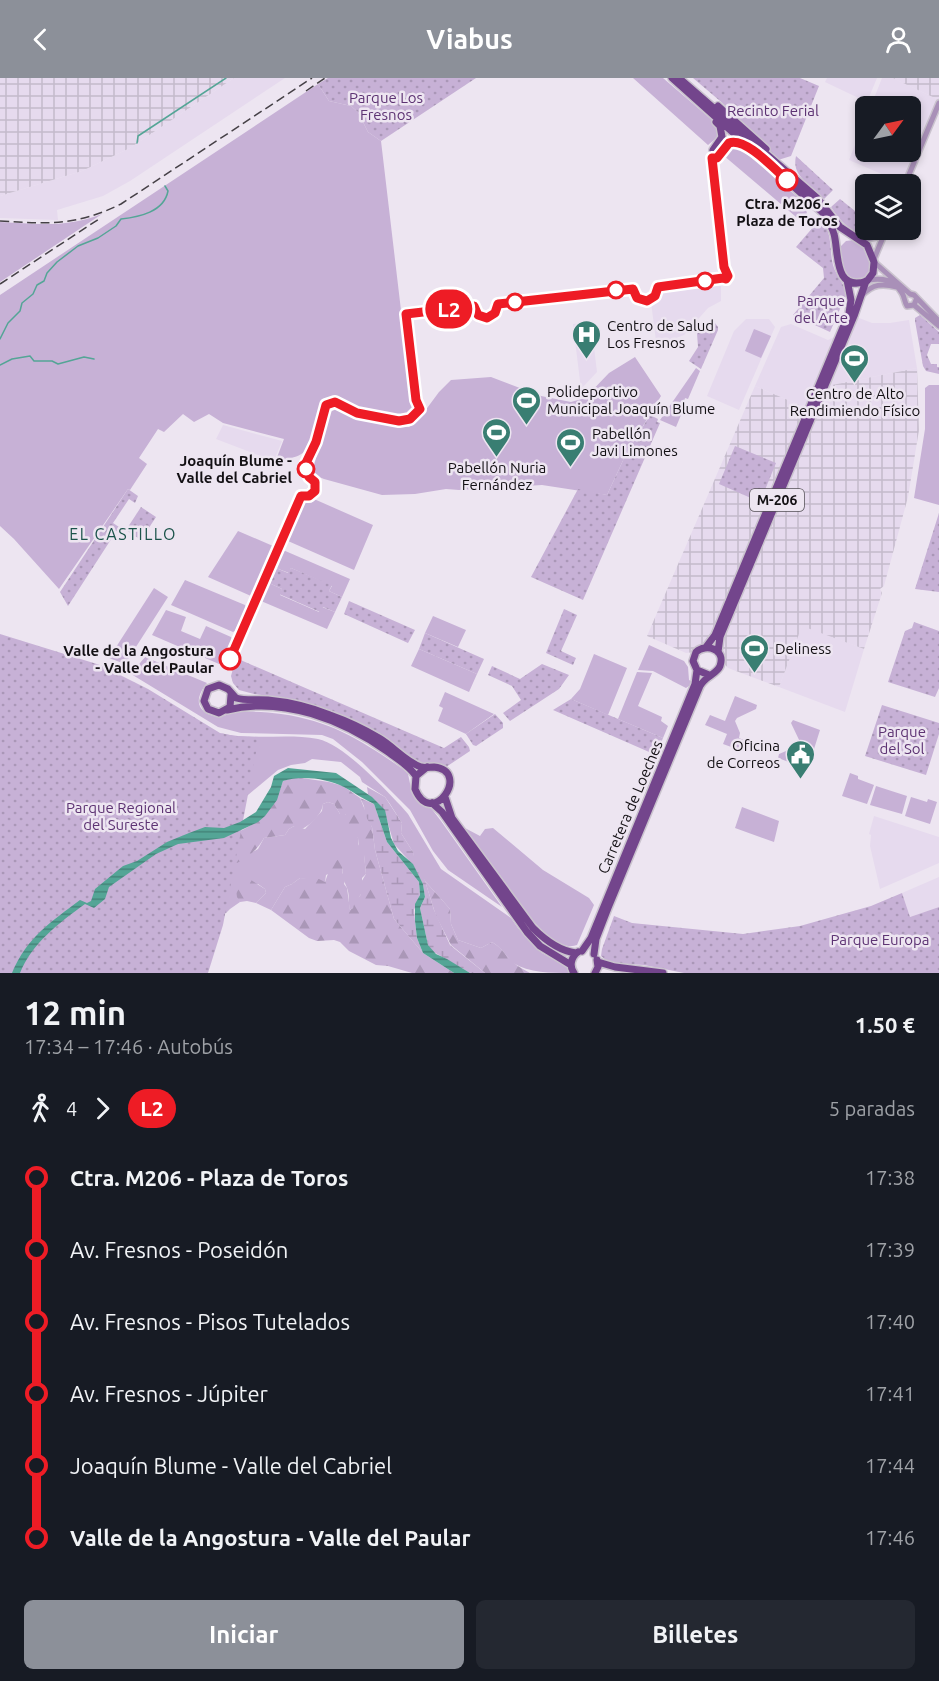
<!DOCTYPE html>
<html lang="es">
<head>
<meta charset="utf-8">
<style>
  :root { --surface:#171b24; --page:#242831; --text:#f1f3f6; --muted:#9ea1a6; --accent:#8c9099 }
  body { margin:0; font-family:Ubuntu,sans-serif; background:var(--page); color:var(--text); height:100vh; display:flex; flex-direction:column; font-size:22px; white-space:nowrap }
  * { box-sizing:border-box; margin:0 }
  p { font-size:20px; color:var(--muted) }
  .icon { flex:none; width:33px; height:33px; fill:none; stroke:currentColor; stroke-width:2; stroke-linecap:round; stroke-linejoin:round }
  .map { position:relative; height:895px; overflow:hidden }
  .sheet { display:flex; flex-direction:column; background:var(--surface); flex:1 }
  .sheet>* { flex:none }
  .badge { padding:0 12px; border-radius:20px; font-size:21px; line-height:39px }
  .needle { width:39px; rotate:57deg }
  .fabs { position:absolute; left:855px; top:18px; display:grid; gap:12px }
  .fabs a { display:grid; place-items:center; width:66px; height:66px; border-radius:9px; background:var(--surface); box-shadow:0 3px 9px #0003; font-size:30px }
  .map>.badge { position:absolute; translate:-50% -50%; box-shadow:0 0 0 3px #fff }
  .legs { display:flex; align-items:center; gap:9px; height:66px; padding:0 24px; font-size:20px }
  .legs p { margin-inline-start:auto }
  .summary { display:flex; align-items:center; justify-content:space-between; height:102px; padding:0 24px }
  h1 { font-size:33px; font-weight:600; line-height:45px }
  .action { display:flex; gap:12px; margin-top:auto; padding:12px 24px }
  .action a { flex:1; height:69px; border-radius:9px; background:var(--accent); color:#fff; font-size:24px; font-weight:600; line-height:69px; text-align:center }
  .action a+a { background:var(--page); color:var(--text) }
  ul { padding:0 24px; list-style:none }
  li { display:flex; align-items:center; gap:21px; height:72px; font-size:22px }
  li i { display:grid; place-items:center; width:9px; height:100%; margin:0 8px; background:currentColor }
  li i::after { content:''; width:15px; height:15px; margin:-8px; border:4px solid; border-radius:50%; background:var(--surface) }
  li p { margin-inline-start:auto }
  li:first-child i { background:linear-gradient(#0000 50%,currentColor 0) }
  li:last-child i { background:linear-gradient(currentColor 50%,#0000 0) }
  header { display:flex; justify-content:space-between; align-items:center; height:78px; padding:0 24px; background:var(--accent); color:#fff; font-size:27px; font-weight:600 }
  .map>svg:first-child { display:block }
  .built { fill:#e6daee }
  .industrial { fill:url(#industrial-grid) }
  .green { fill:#c7b1d6 }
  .forest { fill:url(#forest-firs) }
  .wetland { fill:url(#wetland-marsh) }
  .park { fill:url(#park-dots) }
  .water { fill:url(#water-rules) }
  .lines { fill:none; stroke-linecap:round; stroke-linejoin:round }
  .stream { stroke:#54a596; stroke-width:1.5 }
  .minor-casing { stroke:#cac3ce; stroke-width:8 }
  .major-casing { stroke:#cac3ce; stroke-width:10 }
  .minor { stroke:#a990b8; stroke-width:5 }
  .major { stroke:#73458c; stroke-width:7 }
  .rail { stroke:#454046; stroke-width:1.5; stroke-dasharray:9 4.5; stroke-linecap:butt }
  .line-1-casing { stroke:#fff; stroke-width:14 }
  .line-1 { stroke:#ee1c25; stroke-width:9 }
  .stop-1-dot { fill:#fff; stroke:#ee1c25; stroke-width:3 }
  .labels { text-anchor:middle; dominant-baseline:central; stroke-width:5; stroke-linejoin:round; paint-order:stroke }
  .shield { fill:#ede5f1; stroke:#545056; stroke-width:1.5 }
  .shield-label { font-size:14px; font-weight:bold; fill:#131014 }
  .park-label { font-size:15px; fill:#5d3373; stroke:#ede5f1 }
  .stop-label { font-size:15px; font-weight:bold; fill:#131014; stroke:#ede5f1; text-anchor:end }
  .poi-label { font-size:15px; fill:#131014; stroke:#ede5f1; text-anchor:start }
  .street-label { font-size:15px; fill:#131014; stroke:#ede5f1 }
  .neighbourhood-label { font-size:16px; letter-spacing:1.5px; fill:#1b534a; stroke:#ede5f1 }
</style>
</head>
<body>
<header><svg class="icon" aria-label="back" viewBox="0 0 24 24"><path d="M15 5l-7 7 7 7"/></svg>Viabus<svg class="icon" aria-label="person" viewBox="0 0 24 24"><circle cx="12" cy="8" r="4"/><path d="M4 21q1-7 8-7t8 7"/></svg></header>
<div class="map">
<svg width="939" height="895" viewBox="0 0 939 895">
  <defs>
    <pattern id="industrial-grid" width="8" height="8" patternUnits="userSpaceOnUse" patternTransform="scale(1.5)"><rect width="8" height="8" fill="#e6daee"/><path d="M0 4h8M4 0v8" fill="none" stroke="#c4bacb"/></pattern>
    <pattern id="forest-firs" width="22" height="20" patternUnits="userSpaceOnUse" patternTransform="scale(1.5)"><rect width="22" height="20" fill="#c7b1d6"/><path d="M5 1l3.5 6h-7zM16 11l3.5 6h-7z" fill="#aa97b7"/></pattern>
    <pattern id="wetland-marsh" width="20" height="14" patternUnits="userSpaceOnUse" patternTransform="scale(1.5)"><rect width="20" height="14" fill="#c7b1d6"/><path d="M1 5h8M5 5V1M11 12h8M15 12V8" fill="none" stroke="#aa97b7"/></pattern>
    <pattern id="park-dots" width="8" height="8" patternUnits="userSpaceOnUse" patternTransform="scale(1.5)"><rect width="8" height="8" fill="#c7b1d6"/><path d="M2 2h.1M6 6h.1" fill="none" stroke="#aa97b7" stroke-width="1.8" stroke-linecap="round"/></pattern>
    <pattern id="water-rules" width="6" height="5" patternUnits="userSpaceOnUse" patternTransform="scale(1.5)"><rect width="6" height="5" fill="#54a596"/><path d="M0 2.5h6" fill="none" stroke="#448579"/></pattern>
  </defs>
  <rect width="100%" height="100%" fill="#ede5f1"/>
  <path class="built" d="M 234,0 L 285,0 L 130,103 L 103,118 L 57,132 L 58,142 L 0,140 L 0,118 L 82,93 L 130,70 Z
    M 827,0 L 877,0 L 867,24 L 825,4 Z
    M 882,0 L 893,0 L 939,22 L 905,106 L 849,82 L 865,42 L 866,74 L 910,74 L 910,28 L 871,28 Z
    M 721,208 L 721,223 L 708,230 L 684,257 L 660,266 L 656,263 L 651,224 L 658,219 L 660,214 Z
    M 854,238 L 872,245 L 890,245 L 909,242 L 917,290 L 827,308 Z
    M 746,241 L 769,241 L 775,249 L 739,332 L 707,318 L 734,253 Z
    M 591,244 L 597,294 L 581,311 L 573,246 Z
    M 791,246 L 828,262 L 836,258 L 809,331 L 755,308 L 781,249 Z
    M 223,347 L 282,363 L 274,383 L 216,361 Z
    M 802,547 L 864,571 L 845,634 L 779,609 Z
    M 874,738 L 939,759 L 939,785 L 880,811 L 870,768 L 871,757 L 869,756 Z
    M 939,799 L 939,829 L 910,839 L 902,815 Z"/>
  <path class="industrial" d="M 0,0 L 234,0 L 130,70 L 82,93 L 0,118 Z
    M 893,0 L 939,0 L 939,22 L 899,3 Z
    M 917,290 L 919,352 L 908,419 L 884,508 L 880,511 L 882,515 L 864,571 L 802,548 L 779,609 L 728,590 L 721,582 L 720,559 L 827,308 Z
    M 755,308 L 809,331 L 715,557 L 696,574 L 686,575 L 647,558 Z"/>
  <path class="green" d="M 633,0 L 663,0 L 712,42 L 716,48 L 720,57 L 708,67 Z
    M 318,6 L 329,23 L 351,28 L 358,34 L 368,54 L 381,63 L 413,334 L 407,339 C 395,340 363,336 356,328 L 351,329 C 342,322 334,318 323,322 C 308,354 323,380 276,382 L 284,361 L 223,345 L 209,336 L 194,344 L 183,336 L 164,354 L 158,351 L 139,380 L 147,386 L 130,412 L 128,411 L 59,511 L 14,461 L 0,448 L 0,217 Z
    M 735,66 L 800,121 C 807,130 810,135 802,144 L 723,77 Z
    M 102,136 L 0,204 L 0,144 C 39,146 65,150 102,136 Z
    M 854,162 C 866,169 875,183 869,197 L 860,203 L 851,201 L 840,186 L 841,168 L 846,163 Z
    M 754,251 L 771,258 L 761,280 L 745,273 Z
    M 635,279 L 661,318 L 626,376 L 607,417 L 542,407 L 459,412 L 446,411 L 415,416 L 382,417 L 324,401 L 312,396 L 327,335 L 337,331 L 351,339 L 409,349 L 419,341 L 439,314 L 451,302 L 491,299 L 541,318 L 571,324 L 585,320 L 609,295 Z
    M 696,290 L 700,293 L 688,321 L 685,320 L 684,324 L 686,325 L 676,349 L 660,342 Z
    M 929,307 L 939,307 L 939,427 L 914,420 L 925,351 L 925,310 Z
    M 314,421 L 373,447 L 354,492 L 288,463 L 304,425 Z
    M 238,453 L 273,468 L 251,518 L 208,499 Z
    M 283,472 L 350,501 L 342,519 L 329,513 L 332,508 L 291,490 L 289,495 L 276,490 Z
    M 185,502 L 245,527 L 246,529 L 235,553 L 233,554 L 171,527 Z
    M 269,505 L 282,511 L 280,517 L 319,534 L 322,529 L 335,534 L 327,551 L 261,523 Z
    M 154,510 L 168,519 L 125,586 L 109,580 Z
    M 166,532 L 186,539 L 181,553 L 200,561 L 206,548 L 231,559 L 232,561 L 221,585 L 219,586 L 152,557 Z
    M 433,538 L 466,552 L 458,569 L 425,555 Z
    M 649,567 L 684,583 L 688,589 L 689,602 L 693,604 L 692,606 L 686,610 L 653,593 L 638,592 Z
    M 419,571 L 477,596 L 469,614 L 411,588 Z
    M 594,576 L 627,590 L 608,637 L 571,621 L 580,611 Z
    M 145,579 L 207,605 C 199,615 193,628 208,636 C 219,642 228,635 239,634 C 252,633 268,634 281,636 C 332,643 362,663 403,691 L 408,696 L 412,715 L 422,726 L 431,730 L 441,743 L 502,829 L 448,792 L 433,773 L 410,732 L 362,684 L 333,661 L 322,657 L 241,655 L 218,649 L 131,596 Z
    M 637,594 L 652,595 L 638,628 L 662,639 L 661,643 L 668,648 L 663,660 L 618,641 Z
    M 445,614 L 494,636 L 466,656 L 438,643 L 443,630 L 439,628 Z
    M 735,618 L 757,627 L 756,631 L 737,640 L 735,643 L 740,655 L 739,660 L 748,664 L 745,674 L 723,666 L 727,656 L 705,647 L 710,637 L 725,643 Z
    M 793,642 L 820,652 L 814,671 L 808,667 L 801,666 L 791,645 Z
    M 220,655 C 252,663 286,655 318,661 C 343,666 383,709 401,728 L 408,736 L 441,791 L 511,840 L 518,850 L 542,875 L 569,890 L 570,895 C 551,895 529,895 513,885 C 505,877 502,870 492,864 L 481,870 L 458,862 L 451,846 L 450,831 L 425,803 L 414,782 L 413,774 L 401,755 L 402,745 L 390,726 L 385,719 L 362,704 L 360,699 L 341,684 L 312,681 L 305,685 L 291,687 L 278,692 L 248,717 L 236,661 Z
    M 800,667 L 814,672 L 809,687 L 805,690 L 778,680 L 779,676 Z
    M 850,695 L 858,698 L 858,701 L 874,707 L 867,726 L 842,718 Z
    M 876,708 L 907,718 L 902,736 L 870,727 Z
    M 911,719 L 927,724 L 928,721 L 937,724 L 930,746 L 905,738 Z
    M 328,724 L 334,726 L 340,736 L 346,736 L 345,738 L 358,760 L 358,766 L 364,776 L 366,796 L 362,800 L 362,814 L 353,830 L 350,832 C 348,825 350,817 347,810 C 344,802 341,798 343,789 L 326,797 L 325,804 L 300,800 L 292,806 L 285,809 L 271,832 L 256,825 L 266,815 L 265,811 L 258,806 L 237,811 L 240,824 L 230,831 L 218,793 L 258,771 L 264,760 L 285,757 L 289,751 L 294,748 L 305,751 L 322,733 L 323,726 Z
    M 742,729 L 779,743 L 774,764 L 735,750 Z
    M 463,749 L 480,758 L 485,751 L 493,750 L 543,792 L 589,820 L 594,827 L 577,867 C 551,877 515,819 502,800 C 489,783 476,766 463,749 Z"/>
  <path class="forest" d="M 295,699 L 329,704 L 343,708 L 360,720 L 372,749 L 375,772 L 394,841 L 423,875 L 454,895 L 412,895 L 388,888 L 376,887 L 349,873 L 340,864 L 334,862 L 317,863 L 309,860 L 271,832 L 285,809 L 292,806 L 300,800 L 319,801 L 325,804 L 331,787 L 344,777 L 348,785 L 343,789 L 342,795 L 346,799 L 344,806 L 347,810 L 350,832 L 353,830 L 355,822 L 360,818 L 362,811 L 360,806 L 366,796 L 364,777 L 359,772 L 358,760 L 347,754 L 341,742 L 346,736 L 340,736 L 334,726 L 328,724 L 323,726 C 322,737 308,750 297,753 L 294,748 L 289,751 L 285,757 L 264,760 C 257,772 249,779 237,785 L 230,781 L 225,817 L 230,825 L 230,831 L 226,835 L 20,895 L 238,754 C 264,742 274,731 283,703 Z
    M 248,800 L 265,811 L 266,815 L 256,825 L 247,823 L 240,824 L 237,819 L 236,811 Z
    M 425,803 L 450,831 L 451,846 L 458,862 L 481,870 L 492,864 C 502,870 505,877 513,884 C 518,889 525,892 530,895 L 485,895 L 451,867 L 436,838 Z"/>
  <path class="wetland" d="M 367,709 L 385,719 L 402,745 L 401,755 L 413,774 L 415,782 L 423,796 L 434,832 L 450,867 L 485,895 L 470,895 L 432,873 L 428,867 L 420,830 L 425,819 L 423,806 L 413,787 L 394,766 L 384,732 L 368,716 Z
    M 360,720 L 374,726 L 387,764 L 419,804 L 420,817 L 414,832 L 415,843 L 417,860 L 423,875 L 394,841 L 375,772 L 372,749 L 365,737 L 364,728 Z"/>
  <path class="park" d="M 328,0 L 476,0 L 381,63 L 368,54 L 358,34 L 351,28 L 329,23 L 318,6 Z
    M 693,0 L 800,0 L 819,8 L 791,78 L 778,82 L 732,40 L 733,34 Z
    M 796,78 L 833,112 L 824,121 C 812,106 791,100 796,78 Z
    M 840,121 L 865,141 L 866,152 L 879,152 L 868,158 C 850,154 841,144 831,129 Z
    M 821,140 C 833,156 829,170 833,187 C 836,198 845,205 846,217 L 830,254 L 793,237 L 824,200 L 823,190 L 796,169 Z
    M 920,237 L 939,254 L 939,266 L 931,266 L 927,277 L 931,286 L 937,286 L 937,289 L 939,289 L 939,296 L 926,293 L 923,288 L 915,243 L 915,240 Z
    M 712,241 L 718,249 L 718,252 L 701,291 L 689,283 L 698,269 L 697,255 L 710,242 Z
    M 650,337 L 658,341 L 657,344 L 660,345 L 583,522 L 531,499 L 578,411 L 607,417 L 626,376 Z
    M 735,368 L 776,385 L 760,424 L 719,406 Z
    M 128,411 L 138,418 L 135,425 L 129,421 L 113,445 L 119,449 L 68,528 L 60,514 Z
    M 141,429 L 156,439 L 141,462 L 126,452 Z
    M 939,435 L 939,514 L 915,511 Z
    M 276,490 L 288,495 L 291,490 L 332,507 L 329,513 L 342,519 L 335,534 L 323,529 L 320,534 L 279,516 L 282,511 L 269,505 Z
    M 349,523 L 415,552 L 408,565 L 344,536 Z
    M 564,531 L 577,537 L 561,573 L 576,580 L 573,587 L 546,575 Z
    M 914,544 L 939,553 L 939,610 L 935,619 L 888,604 L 905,553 L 912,550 Z
    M 425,555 L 484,581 L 477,596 L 419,571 Z
    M 0,556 L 100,587 L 148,611 L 220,655 L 234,658 L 259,659 L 223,847 L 208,895 L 0,895 Z
    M 236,580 L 444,670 L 461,659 L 469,669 L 470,673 L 446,689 L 441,686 L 421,686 L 371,651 L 316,628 L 298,622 L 254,616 L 239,612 L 233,605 L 231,598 Z
    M 542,586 L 569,597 L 559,611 L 510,643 L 503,635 L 521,622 L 512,608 L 488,597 L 492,588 L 520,601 Z
    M 571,621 L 663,660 L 656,677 L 553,632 Z
    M 882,627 L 939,645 L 939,656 L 926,697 L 865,678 Z
    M 495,636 L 503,645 L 503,650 L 476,668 L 473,667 L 466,656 Z
    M 902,815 L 910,839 L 939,829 L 939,895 L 684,895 L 644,887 L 612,885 L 607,883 L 601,878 L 602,871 L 614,838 L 632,845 L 743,856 L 800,848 L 871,828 Z"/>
  <path class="water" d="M 288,690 L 336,695 L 372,719 L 385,732 L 391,760 L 398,773 L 413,786 L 423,806 L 425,819 L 420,830 L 428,867 L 436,876 L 447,881 L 470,895 L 454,895 L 423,875 L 417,860 L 415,843 L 415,826 L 420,817 L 419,804 L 387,764 L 374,726 C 363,721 355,715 344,709 C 327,700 300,697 283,703 L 277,722 L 265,738 L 258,744 L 224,760 L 178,766 L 156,776 L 109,809 L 105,821 L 94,830 L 85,826 C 59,845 32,865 20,895 L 12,895 C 27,859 51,844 80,822 L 87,825 L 91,823 L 95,811 L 123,788 L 137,783 L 167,764 L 189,755 L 205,749 L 224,750 L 240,744 L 256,734 L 271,709 L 274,698 Z"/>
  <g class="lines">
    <path class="stream" d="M 137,65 L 138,58 L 226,0
      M 0,261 L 8,245 L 20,233 L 22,225 L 33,216 L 37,207 L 44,203 L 47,195 L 57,184 L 78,168 L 98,160 L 116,148 L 121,141 C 139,139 164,134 168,113 L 165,108
      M 0,287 L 12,281 L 30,278 L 34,283 L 52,283 L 58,286 L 84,279 L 94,281"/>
    <defs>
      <path id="minor" d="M 905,106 L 939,25
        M 861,162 L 876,159 L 885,152
        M 874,181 L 886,152
        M 874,184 L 910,216 L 914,217 L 939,243
        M 868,202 C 882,200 894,201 902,215 C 905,220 904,223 907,228 L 914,227 L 916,222
        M 862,217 C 873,206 882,205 897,209
        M 914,227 L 939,248"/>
      <path id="major" d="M 672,0 L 822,134 C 827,141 832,148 834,156 C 839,173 833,215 867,203 L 873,195 L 874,184 L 867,167 L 840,149 L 817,120 L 679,0
        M 718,28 L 766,71
        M 713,72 L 722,59 L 720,48 L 716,44
        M 719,76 L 729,65 L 734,63 L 743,67
        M 706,569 L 715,557 L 849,235 L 851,222 L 847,202
        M 718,574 L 720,559 L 854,238 L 866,203
        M 231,617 L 230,629 L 219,635 L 208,631 L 204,623 L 208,611 L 219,607 L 228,611 L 236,620 C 246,623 257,621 268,622 C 289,624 310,629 330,637 C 347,643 364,651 379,660 C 393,668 406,684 421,689 C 425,690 430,689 434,689 C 472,693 432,752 415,711 L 416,698 L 427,689
        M 227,632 C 283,618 343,642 388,674 C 398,681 409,688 416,698
        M 445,719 L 452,740 L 533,850 C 544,861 560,873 576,875
        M 432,725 L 442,734 L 527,854 L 540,868 L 571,887
        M 582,873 L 591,860 L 695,606 L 697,592
        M 594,876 L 596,861 L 608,830 L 700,608 C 705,598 717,596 720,588 C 726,571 706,565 696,574 L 693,583 L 697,592 L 709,597
        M 598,884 L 615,889 L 663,895
        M 574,895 C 569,888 571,879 578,874
        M 595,895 L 598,889 L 597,882"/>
    </defs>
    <use href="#minor" class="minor-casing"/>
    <use href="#major" class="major-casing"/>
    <use href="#minor" class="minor"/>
    <use href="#major" class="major"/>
    <path class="rail" d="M 306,13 L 325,0
      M 0,143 C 48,146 76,148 121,126 L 312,0
      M 0,206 L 99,141"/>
  </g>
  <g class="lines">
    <defs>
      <path id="line-1" d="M 230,581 L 301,418 L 309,418 L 315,413 L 315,404 L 309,399 L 305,387 L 316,364 L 326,327 L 335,324 L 357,335 L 399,343 L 410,341 L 420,331 L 416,322 L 406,236 L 474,228 L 478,237 L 487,240 L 495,235 L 498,226 L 633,211 L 637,220 L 647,223 L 655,218 L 658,209 L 723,200 L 726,201 L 728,198 L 724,189 L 712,80 L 717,80 L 729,65 C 746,59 775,92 787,102"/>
    </defs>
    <use href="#line-1" class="line-1-casing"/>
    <use href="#line-1" class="line-1"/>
  </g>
  <defs>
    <symbol id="hospital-pin" viewBox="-11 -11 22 30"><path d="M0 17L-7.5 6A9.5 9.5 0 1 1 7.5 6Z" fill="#397e72" stroke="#ede5f1"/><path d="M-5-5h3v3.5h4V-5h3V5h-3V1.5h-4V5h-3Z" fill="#fff"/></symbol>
    <symbol id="stadium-pin" viewBox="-11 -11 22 30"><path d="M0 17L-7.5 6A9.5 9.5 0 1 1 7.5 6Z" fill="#397e72" stroke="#ede5f1"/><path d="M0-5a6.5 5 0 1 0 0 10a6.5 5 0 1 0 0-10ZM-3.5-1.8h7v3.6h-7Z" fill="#fff"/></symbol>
    <symbol id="civic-pin" viewBox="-11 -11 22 30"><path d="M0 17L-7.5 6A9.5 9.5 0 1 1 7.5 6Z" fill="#397e72" stroke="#ede5f1"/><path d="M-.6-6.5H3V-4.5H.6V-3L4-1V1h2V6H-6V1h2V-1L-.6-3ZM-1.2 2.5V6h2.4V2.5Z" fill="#fff"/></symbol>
  </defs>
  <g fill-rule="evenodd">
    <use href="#hospital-pin" x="570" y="240" width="33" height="45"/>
    <use href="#stadium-pin" x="838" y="264" width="33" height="45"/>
    <use href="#stadium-pin" x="510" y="306" width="33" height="45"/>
    <use href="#stadium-pin" x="480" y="338" width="33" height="45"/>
    <use href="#stadium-pin" x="554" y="348" width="33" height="45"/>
    <use href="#stadium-pin" x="738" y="554" width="33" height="45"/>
    <use href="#civic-pin" x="784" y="660" width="33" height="45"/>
  </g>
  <g class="stop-1-dot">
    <circle cx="787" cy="102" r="10"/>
    <circle cx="705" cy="203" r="8"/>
    <circle cx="616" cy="212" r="8"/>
    <circle cx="515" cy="224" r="8"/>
    <circle cx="306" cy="391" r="8"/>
    <circle cx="230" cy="581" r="10"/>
  </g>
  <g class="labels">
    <rect class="shield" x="750" y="411" width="54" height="22" rx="4.5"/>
    <g class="shield-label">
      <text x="777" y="422">M-206</text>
    </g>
    <g class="park-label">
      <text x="386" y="19">Parque Los<tspan x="386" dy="17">Fresnos</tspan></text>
      <text x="773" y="32">Recinto Ferial</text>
      <text x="821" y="222">Parque<tspan x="821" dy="17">del Arte</tspan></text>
      <text x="902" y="653">Parque<tspan x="902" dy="17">del Sol</tspan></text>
      <text x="121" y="729">Parque Regional<tspan x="121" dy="17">del Sureste</tspan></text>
      <text x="880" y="861">Parque Europa</text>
    </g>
    <g class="stop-label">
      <text x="787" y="125" text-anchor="middle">Ctra. M206 -<tspan x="787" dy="17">Plaza de Toros</tspan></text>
      <text x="292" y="382">Joaquín Blume -<tspan x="292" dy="17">Valle del Cabriel</tspan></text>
      <text x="214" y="572">Valle de la Angostura<tspan x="214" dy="17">- Valle del Paular</tspan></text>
    </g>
    <g class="poi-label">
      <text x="607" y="247">Centro de Salud<tspan x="607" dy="17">Los Fresnos</tspan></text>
      <text x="547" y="313">Polideportivo<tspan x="547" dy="17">Municipal Joaquín Blume</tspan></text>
      <text x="855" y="315" text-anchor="middle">Centro de Alto<tspan x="855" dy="17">Rendimiendo Físico</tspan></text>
      <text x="592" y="355">Pabellón<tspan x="592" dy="17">Javi Limones</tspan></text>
      <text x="497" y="389" text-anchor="middle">Pabellón Nuria<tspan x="497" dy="17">Fernández</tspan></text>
      <text x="775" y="570">Deliness</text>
      <text x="780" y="667" text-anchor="end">Oficina<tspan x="780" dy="17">de Correos</tspan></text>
    </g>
    <g class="street-label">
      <text transform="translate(630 729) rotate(-67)">Carretera de Loeches</text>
    </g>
    <g class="neighbourhood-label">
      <text x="123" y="456">EL CASTILLO</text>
    </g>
  </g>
</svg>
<div class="fabs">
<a><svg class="needle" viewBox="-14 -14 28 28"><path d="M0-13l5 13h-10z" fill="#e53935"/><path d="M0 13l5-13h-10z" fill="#9ea1a6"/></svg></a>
<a><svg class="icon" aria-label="layers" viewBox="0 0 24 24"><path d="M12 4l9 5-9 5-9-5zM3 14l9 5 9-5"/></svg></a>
</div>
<b class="badge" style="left:449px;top:231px;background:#ee1c25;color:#fff">L2</b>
</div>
<section class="sheet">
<div class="summary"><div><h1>12 min</h1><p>17:34 – 17:46 · Autobús</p></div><b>1.50 €</b></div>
<div class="legs"><svg class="icon" aria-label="walk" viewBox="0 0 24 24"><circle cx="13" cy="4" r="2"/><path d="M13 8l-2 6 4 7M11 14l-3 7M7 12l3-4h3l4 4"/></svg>4<svg class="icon" aria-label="forward" viewBox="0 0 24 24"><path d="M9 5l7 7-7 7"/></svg><b class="badge" style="background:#ee1c25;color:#fff">L2</b><p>5 paradas</p></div>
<ul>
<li><i style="color:#ee1c25"></i><b>Ctra. M206 - Plaza de Toros</b><p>17:38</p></li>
<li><i style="color:#ee1c25"></i><span>Av. Fresnos - Poseidón</span><p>17:39</p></li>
<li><i style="color:#ee1c25"></i><span>Av. Fresnos - Pisos Tutelados</span><p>17:40</p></li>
<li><i style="color:#ee1c25"></i><span>Av. Fresnos - Júpiter</span><p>17:41</p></li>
<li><i style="color:#ee1c25"></i><span>Joaquín Blume - Valle del Cabriel</span><p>17:44</p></li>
<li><i style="color:#ee1c25"></i><b>Valle de la Angostura - Valle del Paular</b><p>17:46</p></li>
</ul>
<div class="action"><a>Iniciar</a><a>Billetes</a></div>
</section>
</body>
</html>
